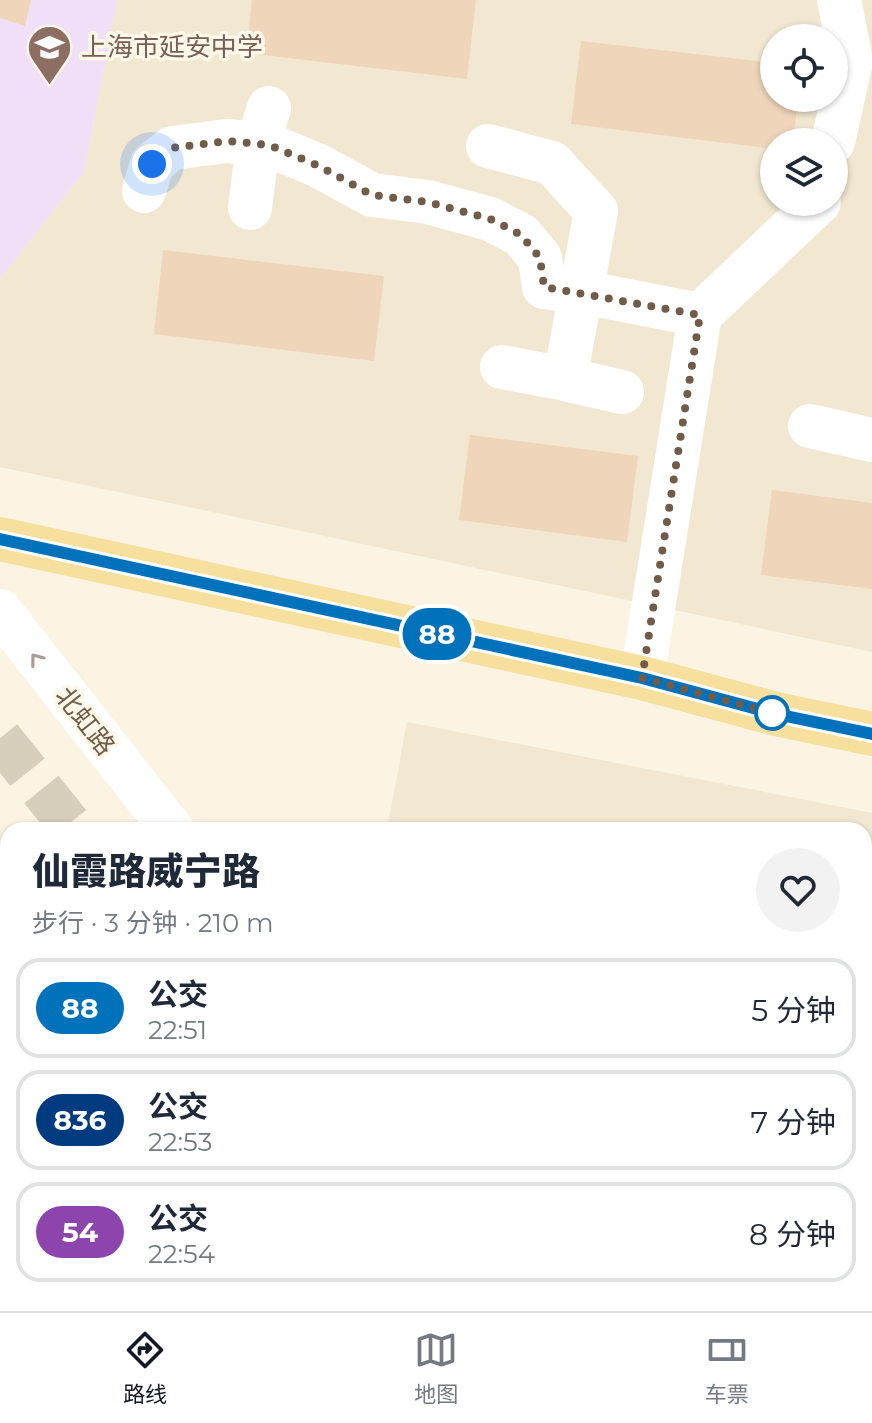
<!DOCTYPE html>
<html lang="zh">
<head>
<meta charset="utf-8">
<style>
  :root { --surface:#fff; --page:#f2f2f3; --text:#1f2937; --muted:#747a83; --line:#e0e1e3; --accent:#111827 }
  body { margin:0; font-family:Montserrat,"Noto Sans SC",sans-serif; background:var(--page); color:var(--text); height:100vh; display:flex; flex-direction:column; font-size:30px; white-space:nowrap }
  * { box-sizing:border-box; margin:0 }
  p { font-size:26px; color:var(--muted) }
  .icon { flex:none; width:44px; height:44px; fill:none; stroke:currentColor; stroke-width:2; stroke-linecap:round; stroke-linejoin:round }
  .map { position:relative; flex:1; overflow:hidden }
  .sheet { position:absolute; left:0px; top:822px; width:872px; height:490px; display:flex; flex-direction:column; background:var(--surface); border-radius:24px 24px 0 0; box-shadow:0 2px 6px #0004 }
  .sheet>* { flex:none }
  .badge { padding:0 16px; border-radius:26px; font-size:28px; line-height:52px }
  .buttons { position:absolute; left:760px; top:24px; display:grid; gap:16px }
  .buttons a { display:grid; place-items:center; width:88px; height:88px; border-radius:50%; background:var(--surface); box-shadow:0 2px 6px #0004; font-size:40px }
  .you { position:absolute; width:40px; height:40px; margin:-20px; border:6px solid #fff; border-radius:50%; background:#1a73e8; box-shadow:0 0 0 12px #1a73e833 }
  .map>.badge { position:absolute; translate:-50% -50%; box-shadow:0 0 0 4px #fff }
  .round { display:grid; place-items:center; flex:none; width:84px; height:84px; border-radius:42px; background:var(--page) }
  .head { display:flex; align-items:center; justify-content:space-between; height:136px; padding:0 32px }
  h1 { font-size:38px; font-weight:800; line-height:60px }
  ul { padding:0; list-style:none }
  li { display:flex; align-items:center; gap:24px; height:100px; margin:0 16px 12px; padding:0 16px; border:4px solid var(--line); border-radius:24px }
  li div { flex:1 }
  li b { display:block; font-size:30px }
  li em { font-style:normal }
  li .badge { min-width:88px; font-weight:700; text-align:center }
  .dock { display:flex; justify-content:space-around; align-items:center; height:112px; border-top:2px solid var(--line); background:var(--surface); font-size:22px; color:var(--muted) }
  .dock a { display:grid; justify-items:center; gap:4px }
  .dock .on { color:var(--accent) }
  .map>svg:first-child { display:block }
  .residential { fill:#f2e7d1; fill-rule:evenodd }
  .education { fill:#f1dff7 }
  .building { fill:#efd6bb }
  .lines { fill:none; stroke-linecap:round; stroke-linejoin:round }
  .highway-tunnel { stroke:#d8cebc; stroke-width:44; stroke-dasharray:44 22; stroke-linecap:butt }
  .minor { stroke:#fff; stroke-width:44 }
  .major { stroke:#f7df9d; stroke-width:44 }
  .highway { stroke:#f2bc9c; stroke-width:44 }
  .oneway { stroke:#aa9d92 }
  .line-casing { stroke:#fff; stroke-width:18 }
  .line { stroke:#0072bc; stroke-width:12 }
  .walk { stroke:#715c4a; stroke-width:8; stroke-dasharray:0 14.4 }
  .stop-dot { fill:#fff; stroke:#0072bc; stroke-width:4 }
  .labels { text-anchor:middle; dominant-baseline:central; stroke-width:7; stroke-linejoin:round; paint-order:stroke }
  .education-label { font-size:26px; fill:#785e54; stroke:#fef8e8; text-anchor:start }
  .street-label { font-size:26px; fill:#715c4a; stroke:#fef8e8 }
</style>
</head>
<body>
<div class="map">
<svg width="872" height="1311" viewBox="0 0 872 1311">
  <rect width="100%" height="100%" fill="#fbf4e2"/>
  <path class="residential" d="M 117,0 L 872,0 L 872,652 L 0,467 L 0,279 L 84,172 ZM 774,38 L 834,38 L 834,98 L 774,98 ZM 774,142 L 834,142 L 834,202 L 774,202 Z
    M 407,722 L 872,813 L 872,1311 L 598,1311 L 592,1304 L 864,1304 L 864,830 L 387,830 Z
    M 0,1100 L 8,1111 L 8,1304 L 157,1304 L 163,1311 L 0,1311 Z"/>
  <path class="education" d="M 0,0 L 117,0 L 84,172 L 0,279 Z"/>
  <path class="building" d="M 0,0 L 31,0 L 25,26 L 0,18 Z
    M 252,0 L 476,0 L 467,79 L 246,53 Z
    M 581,41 L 774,63 L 774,98 L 798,98 L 793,142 L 774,142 L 774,149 L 571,124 Z
    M 163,250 L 384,276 L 374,361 L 154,334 Z
    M 470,435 L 638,456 L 627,542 L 459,520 Z
    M 772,490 L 872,503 L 872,589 L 761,575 Z"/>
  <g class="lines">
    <path class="highway-tunnel" d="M 0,738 L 74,830
      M 0,877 L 8,887"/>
    <path class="minor" d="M 833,142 L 851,61 L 839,0
      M 488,146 L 552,163 L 596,211 L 565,379 L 502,367
      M 144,191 L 152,164 L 172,148 L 227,141 L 269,145 L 319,166 L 372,195 L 428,202 L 490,219 L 521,235 L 540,258 L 544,287 L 582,292 L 700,315 L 642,678
      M 250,208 L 258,144 L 269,108
      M 700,315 L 819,202
      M 565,379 L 622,392
      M 810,426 L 872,440
      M 0,611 L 172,830
      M 0,986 L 8,996
      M 243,1304 L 248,1311
      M 549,1304 L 554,1311"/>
    <path class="major" d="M 0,539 L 642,678 L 776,714 L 872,734"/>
    <path class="highway" d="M 331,1304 L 336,1311
      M 446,1304 L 451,1311"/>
  </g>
  <defs><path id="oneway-chevron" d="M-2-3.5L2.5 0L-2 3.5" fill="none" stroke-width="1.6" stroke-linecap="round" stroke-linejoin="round" transform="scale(2)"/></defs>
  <use class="oneway" href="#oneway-chevron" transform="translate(36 659) rotate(-127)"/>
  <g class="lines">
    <defs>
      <path id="line" d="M 0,539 L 642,678 L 776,714 L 872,734"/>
    </defs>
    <use href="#line" class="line-casing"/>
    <use href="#line" class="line"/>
    <path class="walk" d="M 152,164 L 172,148 L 227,141 L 269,145 L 319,166 L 372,195 L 428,202 L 490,219 L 506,227 L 521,235 L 540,258 L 544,287 L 700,315 L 642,678 L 776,714 L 772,713"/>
  </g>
  <defs>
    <symbol id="school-pin" viewBox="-11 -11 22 30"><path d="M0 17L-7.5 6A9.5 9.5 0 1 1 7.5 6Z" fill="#8d6e63" stroke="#fef8e8"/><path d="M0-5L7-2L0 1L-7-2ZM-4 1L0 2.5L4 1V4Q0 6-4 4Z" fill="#fff"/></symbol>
  </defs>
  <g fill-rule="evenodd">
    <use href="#school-pin" x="24" y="22" width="51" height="69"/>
  </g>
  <circle class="stop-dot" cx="772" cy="713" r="16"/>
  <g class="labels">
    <g class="education-label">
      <text x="81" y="47">上海市延安中学</text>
    </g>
    <g class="street-label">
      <text transform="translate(85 721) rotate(52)">北虹路</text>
    </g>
  </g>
</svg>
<div class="buttons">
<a><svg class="icon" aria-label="locate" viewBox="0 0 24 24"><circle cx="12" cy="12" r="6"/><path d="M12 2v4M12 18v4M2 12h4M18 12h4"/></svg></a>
<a><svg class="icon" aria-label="layers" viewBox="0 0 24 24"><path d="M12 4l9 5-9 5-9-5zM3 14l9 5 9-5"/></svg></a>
</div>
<div class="you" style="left:152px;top:164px"></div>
<b class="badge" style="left:437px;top:634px;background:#0072bc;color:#fff">88</b>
<section class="sheet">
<div class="head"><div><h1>仙霞路威宁路</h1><p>步行 · 3 分钟 · 210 m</p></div><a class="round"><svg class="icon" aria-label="heart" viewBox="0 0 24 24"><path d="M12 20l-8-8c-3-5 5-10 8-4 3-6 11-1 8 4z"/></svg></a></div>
<ul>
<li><span class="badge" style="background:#0072bc;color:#fff">88</span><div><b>公交</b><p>22:51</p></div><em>5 分钟</em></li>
<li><span class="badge" style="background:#003b80;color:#fff">836</span><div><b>公交</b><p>22:53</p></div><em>7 分钟</em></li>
<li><span class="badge" style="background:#8e44ad;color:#fff">54</span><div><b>公交</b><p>22:54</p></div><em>8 分钟</em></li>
</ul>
</section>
</div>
<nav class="dock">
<a class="on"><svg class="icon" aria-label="directions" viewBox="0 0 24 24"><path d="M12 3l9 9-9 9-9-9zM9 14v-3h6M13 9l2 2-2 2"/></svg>路线</a>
<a><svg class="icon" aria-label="map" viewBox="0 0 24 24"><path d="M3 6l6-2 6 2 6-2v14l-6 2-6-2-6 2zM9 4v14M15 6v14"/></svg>地图</a>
<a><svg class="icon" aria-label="tickets" viewBox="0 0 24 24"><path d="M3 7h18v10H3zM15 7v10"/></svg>车票</a>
</nav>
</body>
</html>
